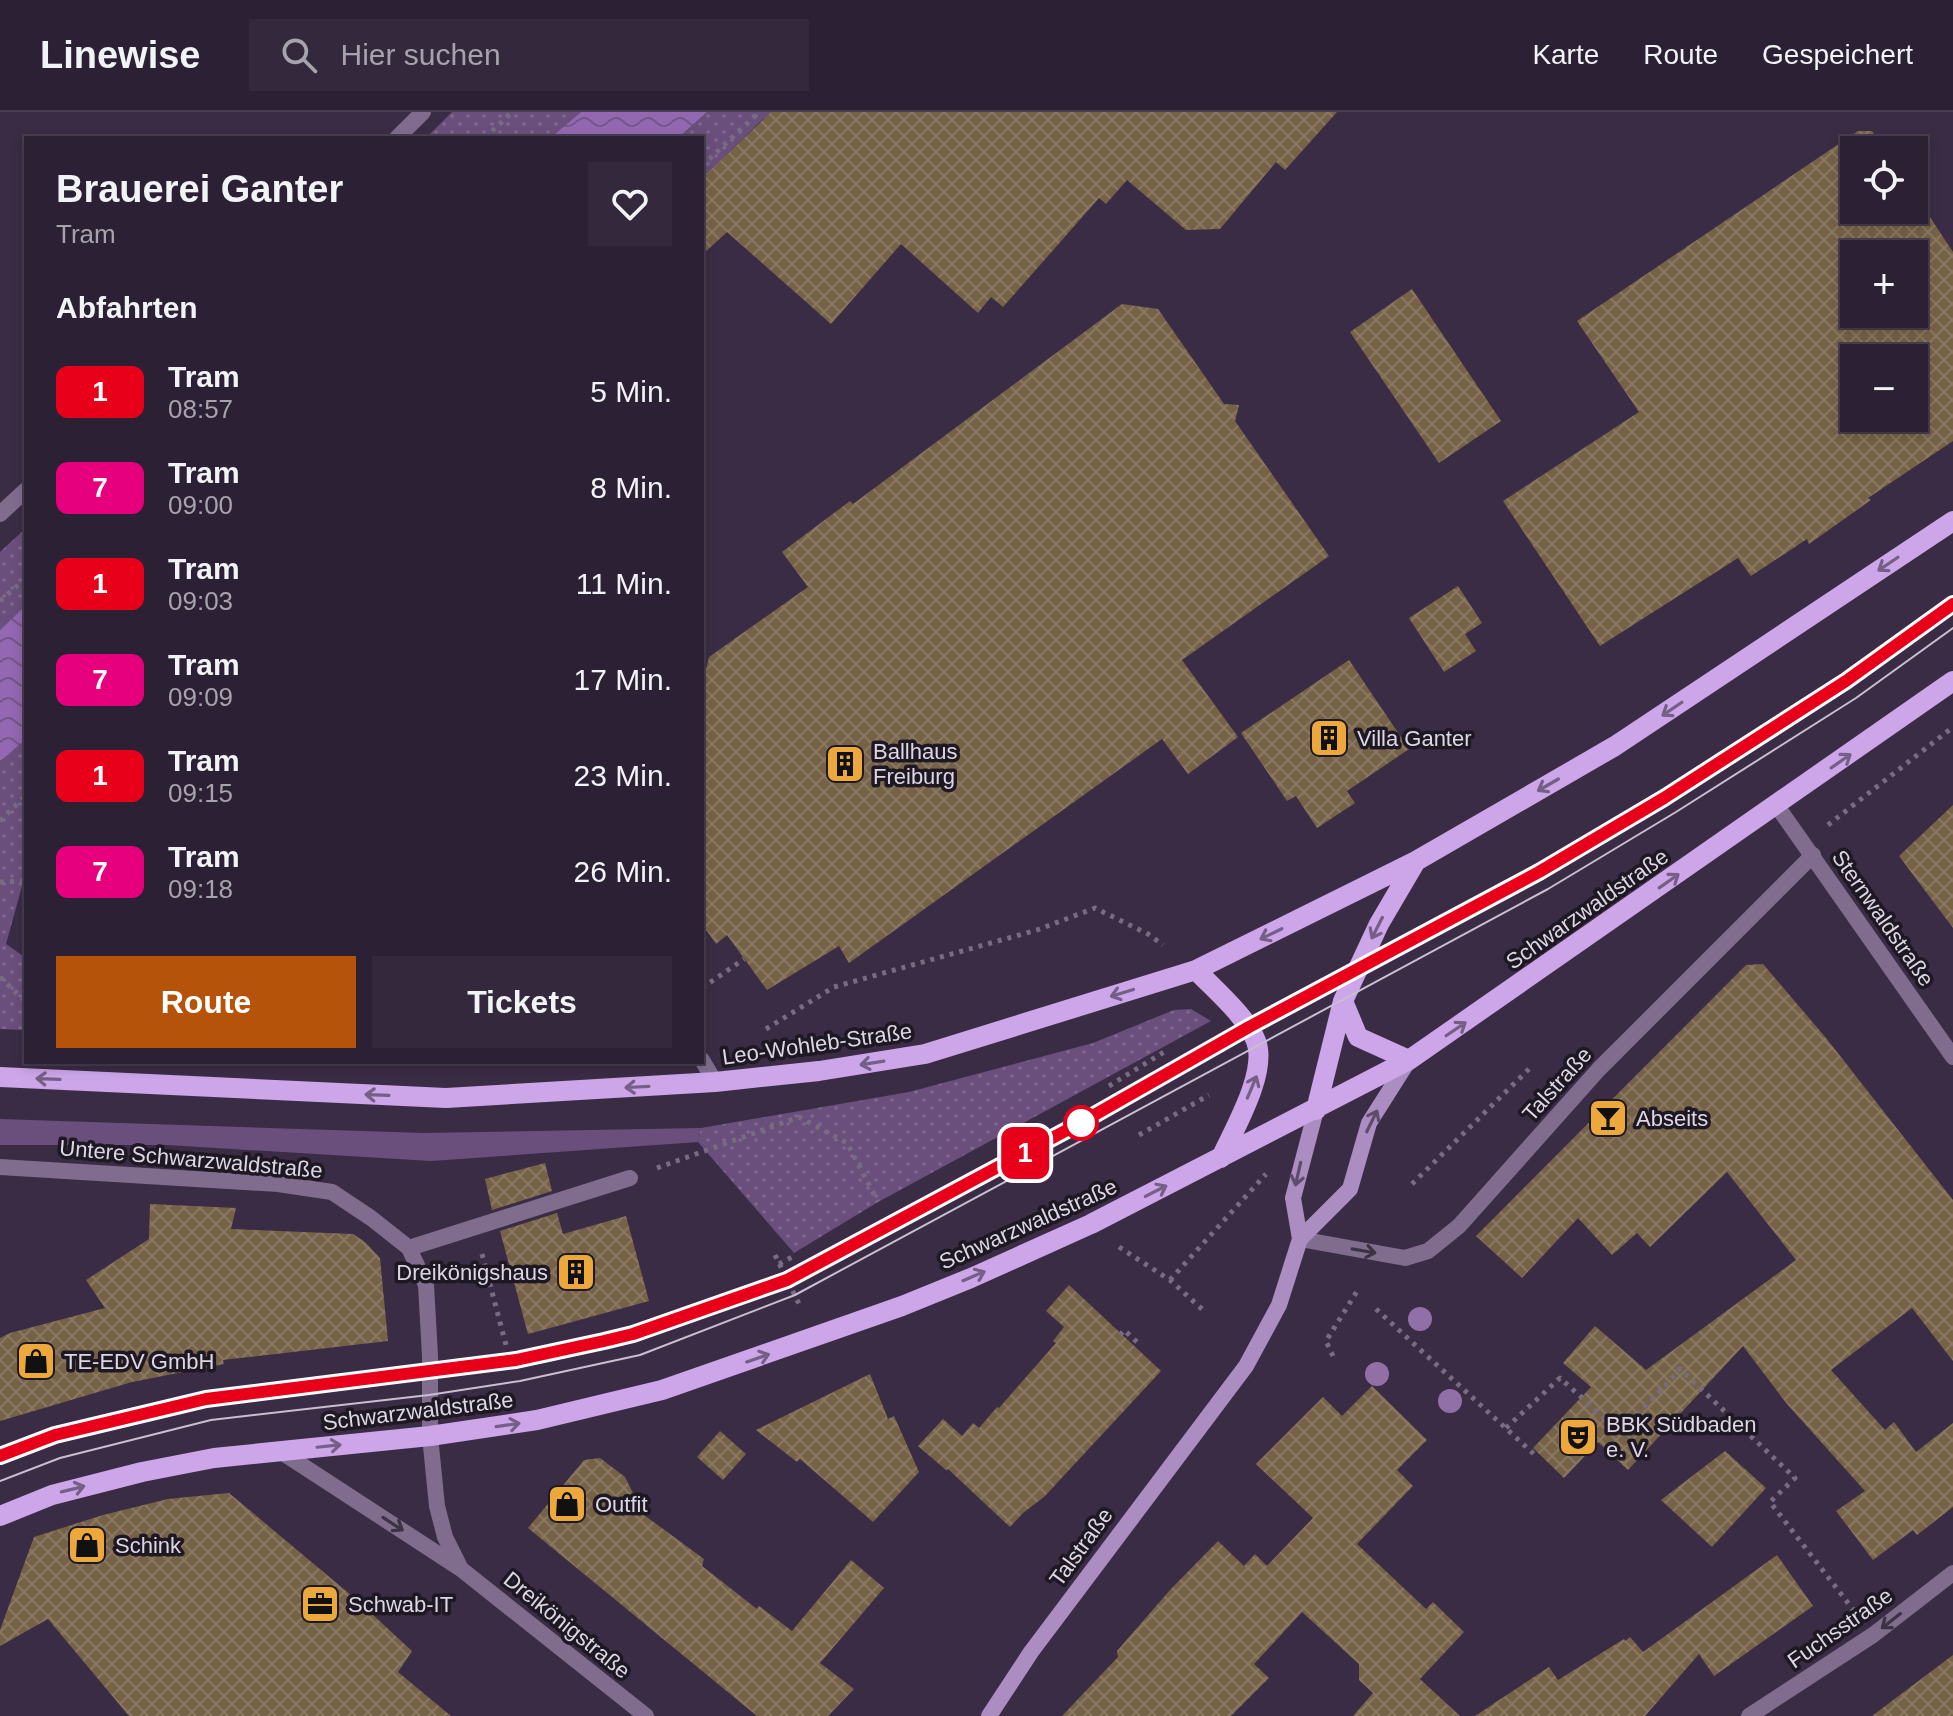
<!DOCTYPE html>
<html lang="de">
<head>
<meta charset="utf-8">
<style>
  :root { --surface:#2c2134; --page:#34293c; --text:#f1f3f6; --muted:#a6a3ac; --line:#483e4f; --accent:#b45309 }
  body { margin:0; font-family:Helvetica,sans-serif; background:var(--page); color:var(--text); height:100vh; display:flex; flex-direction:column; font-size:30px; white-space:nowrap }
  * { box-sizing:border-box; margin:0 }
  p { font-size:26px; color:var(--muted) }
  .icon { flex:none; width:44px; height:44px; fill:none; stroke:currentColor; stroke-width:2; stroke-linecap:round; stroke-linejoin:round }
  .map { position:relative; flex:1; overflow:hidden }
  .panel { position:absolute; left:24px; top:24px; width:680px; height:928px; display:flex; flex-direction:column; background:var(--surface); border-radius:0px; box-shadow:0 4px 12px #0003,0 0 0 2px var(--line) }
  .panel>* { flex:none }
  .badge { padding:0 16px; border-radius:12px; font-size:28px; line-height:52px }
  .buttons { position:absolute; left:1840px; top:24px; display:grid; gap:16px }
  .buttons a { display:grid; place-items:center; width:88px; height:88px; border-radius:0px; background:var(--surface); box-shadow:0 4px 12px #0003,0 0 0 2px var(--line); font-size:40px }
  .map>.badge { position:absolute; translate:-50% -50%; box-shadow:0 0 0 4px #fff }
  h2 { padding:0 32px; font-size:30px; line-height:72px }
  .round { display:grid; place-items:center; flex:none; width:84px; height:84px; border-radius:0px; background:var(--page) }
  .headline { display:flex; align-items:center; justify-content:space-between; height:136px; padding:0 32px }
  h1 { font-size:38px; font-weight:800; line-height:60px }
  .cta { display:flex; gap:16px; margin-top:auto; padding:16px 32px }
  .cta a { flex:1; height:92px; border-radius:0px; background:var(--accent); color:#fff; font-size:32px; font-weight:800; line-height:92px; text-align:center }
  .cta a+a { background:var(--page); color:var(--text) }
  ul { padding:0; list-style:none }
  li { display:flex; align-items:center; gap:24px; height:96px; padding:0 32px }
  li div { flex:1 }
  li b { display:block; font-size:30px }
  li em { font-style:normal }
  li .badge { min-width:88px; font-weight:700; text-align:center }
  header { display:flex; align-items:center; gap:48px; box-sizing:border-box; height:112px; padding:0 40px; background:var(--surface); border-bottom:2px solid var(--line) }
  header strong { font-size:38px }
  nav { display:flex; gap:44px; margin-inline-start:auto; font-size:28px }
  .search { width:560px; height:72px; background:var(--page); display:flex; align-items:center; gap:20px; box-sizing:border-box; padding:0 28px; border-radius:0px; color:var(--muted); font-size:30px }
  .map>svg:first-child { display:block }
  .green { fill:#6a4f7d }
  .park { fill:url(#park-dots) }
  .water { fill:url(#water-waves) }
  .building { fill:url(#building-cross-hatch); fill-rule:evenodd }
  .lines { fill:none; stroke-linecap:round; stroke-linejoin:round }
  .path { stroke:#786c81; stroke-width:5; stroke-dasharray:4 6; stroke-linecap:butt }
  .lane { stroke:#806d8e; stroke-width:16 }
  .street { stroke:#806d8e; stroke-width:16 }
  .secondary { stroke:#ab8dc1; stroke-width:16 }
  .primary { stroke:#cca6e9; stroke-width:20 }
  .tram { stroke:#c8bfd0; stroke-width:2 }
  .tree { fill:#9170a7 }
  .oneway { stroke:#755f86 }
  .oneway2 { stroke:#5d4d6a }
  .oneway3 { stroke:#3b3243 }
  .line-casing { stroke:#fff; stroke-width:18 }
  .line { stroke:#e8001b; stroke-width:12 }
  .stop-dot { fill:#fff; stroke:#e8001b; stroke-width:4 }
  .labels { text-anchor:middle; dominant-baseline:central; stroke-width:7; stroke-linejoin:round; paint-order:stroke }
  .poi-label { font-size:22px; fill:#ded6e5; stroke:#1e1823; text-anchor:start }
  .street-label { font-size:22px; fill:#ded6e5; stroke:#1e1823 }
</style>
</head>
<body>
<header>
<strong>Linewise</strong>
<div class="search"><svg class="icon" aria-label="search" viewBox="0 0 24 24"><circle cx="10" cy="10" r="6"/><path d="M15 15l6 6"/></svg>Hier suchen</div>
<nav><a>Karte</a><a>Route</a><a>Gespeichert</a></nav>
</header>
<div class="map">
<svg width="1953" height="1604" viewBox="0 0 1953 1604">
  <defs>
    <pattern id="park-dots" width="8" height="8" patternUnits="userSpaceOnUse" patternTransform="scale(2)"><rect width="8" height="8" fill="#6a4f7d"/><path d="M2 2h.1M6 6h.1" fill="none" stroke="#7f688f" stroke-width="1.8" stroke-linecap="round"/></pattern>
    <pattern id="water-waves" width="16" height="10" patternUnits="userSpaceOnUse" patternTransform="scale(2)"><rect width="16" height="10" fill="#9367b1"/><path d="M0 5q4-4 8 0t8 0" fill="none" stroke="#735786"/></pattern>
    <pattern id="building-cross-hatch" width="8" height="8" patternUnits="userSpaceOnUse" patternTransform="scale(2)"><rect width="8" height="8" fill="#766247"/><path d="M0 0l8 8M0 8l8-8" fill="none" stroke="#897861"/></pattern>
  </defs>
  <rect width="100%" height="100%" fill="#3b2c45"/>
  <path class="green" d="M 0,1007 L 424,1021 L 701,1016 L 698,1030 L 431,1049 L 167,1033 L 0,1033 Z"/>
  <path class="park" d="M 452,0 L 581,0 L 550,26 L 426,26 Z
    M 707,0 L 779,0 L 763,7 L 702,66 L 702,26 L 678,26 Z
    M 26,416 L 26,493 L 0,518 L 0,440 Z
    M 26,627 L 26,760 L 6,832 L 26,846 L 26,918 L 0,917 L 0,650 Z
    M 1191,897 L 1211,909 L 878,1090 L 794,1141 L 698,1030 L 701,1016 L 909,980 L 1093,931 L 1174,898 Z"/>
  <path class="water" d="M 581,0 L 707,0 L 678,26 L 550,26 Z
    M 26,493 L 26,627 L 0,650 L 0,518 Z"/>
  <path class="building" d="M 771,0 L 1337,0 L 1285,58 L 1276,50 L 1220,117 L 1186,118 L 1127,68 L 1106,92 L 1099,86 L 1003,195 L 991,185 L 978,201 L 901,132 L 831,212 L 727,120 L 702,143 L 702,66 Z
    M 1858,19 L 1872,19 L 1885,38 L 1854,38 L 1854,98 L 1914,98 L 1914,81 L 1953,140 L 1953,329 L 1868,386 L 1871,388 L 1809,432 L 1807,427 L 1751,464 L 1738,446 L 1600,534 L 1503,389 L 1639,300 L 1577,209 ZM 1854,142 L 1914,142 L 1914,202 L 1854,202 ZM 1854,246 L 1914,246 L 1914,306 L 1854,306 Z
    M 1412,177 L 1501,309 L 1439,351 L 1350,220 Z
    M 1122,192 L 1158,197 L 1224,292 L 1239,293 L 1235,309 L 1329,444 L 1182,548 L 1238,625 L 1188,662 L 1162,627 L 849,851 L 839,834 L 767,878 L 727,823 L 716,832 L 702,812 L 702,573 L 709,545 L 808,475 L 782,440 L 850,389 L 853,392 Z
    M 1458,474 L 1482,511 L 1465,522 L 1476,539 L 1444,560 L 1409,506 Z
    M 1349,548 L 1409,637 L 1347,679 L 1355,691 L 1317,716 L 1296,684 L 1287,689 L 1241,621 Z
    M 1953,693 L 1953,816 L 1899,744 Z
    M 1763,852 L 1826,926 L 1953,1088 L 1953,1249 L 1912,1196 L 1831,1258 L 1885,1318 L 1894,1310 L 1916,1340 L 1953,1311 L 1953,1395 L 1917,1423 L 1913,1418 L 1873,1448 L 1836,1399 L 1865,1379 L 1787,1292 L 1743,1234 L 1628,1358 L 1598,1330 L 1564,1366 L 1533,1336 L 1591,1275 L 1563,1251 L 1595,1214 L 1646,1258 L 1796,1148 L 1727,1060 L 1650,1135 L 1637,1121 L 1612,1143 L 1578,1106 L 1522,1166 L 1476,1124 L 1746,853 Z
    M 545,1051 L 552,1079 L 492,1098 L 485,1067 Z
    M 150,1092 L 236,1096 L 231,1117 L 353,1122 L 365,1130 L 380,1146 L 388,1229 L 223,1248 L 224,1252 L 132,1270 L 0,1309 L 0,1226 L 10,1221 L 105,1196 L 86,1168 L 149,1127 Z
    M 557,1101 L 563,1122 L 626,1104 L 649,1189 L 528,1222 L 500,1119 Z
    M 1069,1173 L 1161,1259 L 1044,1385 L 1023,1401 L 1010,1415 L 948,1357 L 946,1358 L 918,1334 L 943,1307 L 962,1324 L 973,1311 L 979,1316 L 997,1295 L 999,1296 L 1056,1231 L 1053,1229 L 1064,1215 L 1046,1199 Z
    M 870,1262 L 888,1307 L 894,1304 L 919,1360 L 873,1410 L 800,1347 L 797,1350 L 756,1318 Z
    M 1372,1274 L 1427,1328 L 1397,1358 L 1413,1374 L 1357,1432 L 1426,1497 L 1433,1490 L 1464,1520 L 1420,1567 L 1460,1604 L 1353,1604 L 1373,1581 L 1359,1568 L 1359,1552 L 1302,1500 L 1254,1552 L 1269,1566 L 1231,1604 L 1062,1604 L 1118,1545 L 1117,1539 L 1170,1478 L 1218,1429 L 1244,1454 L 1255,1442 L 1267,1454 L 1313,1406 L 1256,1352 L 1323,1285 L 1342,1304 Z
    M 720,1319 L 746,1342 L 723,1368 L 697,1345 Z
    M 1725,1339 L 1766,1376 L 1712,1435 L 1661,1388 Z
    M 600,1346 L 625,1365 L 644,1403 L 704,1447 L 702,1454 L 757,1497 L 759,1494 L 792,1519 L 851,1448 L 884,1476 L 820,1551 L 854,1577 L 828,1604 L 757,1604 L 528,1416 L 584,1348 Z
    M 229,1381 L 358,1489 L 412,1539 L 398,1560 L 451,1604 L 129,1604 L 48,1507 L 0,1534 L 0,1518 L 34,1425 L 103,1403 L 168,1387 Z
    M 1777,1443 L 1813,1494 L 1714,1564 L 1699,1542 L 1645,1604 L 1475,1604 L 1549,1555 L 1558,1568 L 1624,1527 L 1625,1529 L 1630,1525 L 1643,1540 Z
    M 1953,1543 L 1953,1604 L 1872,1604 Z"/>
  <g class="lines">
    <path class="path" d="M 485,26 L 512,0
      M 702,54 L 759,0
      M 0,489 L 26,466
      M 0,709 L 26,683
      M 1828,713 L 1953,615
      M 0,770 L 26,769
      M 702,826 L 709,821
      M 0,865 L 26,890
      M 702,876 L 744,847
      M 766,917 L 834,875 L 1037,818 L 1095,796 L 1148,822 L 1163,833
      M 1109,974 L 1164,940
      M 1139,1023 L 1209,983
      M 657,1056 L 799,1005 L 847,1031 L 878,1090
      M 1412,1072 L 1530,956
      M 1119,1135 L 1170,1168 L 1204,1199
      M 482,1142 L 506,1233
      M 775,1143 L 801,1196
      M 779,1152 L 796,1143
      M 1170,1168 L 1266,1062
      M 1376,1197 L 1536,1344
      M 1120,1223 L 1124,1218 L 1137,1230
      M 1333,1244 L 1326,1229 L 1359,1176
      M 1506,1316 L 1560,1266 L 1621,1321 L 1680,1257 L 1795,1366 L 1770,1390 L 1855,1500"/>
    <path class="lane" d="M 702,948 L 715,970
      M 1300,1127 L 1405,1146 L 1428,1139 L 1459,1114 L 1599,957 L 1813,743
      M 409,1136 L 630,1066"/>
    <path class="street" d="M 397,26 L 423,0
      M 0,402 L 26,378
      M 1777,694 L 1953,945
      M 0,1055 L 278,1072 L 332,1080 L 371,1106 L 409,1136 L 426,1173 L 430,1244 L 430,1324 L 437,1394 L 445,1425 L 461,1457
      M 280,1339 L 461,1457 L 646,1604
      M 1749,1604 L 1873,1523 L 1953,1461"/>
    <path class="secondary" d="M 1300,1127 L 1293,1086 L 1316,998
      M 989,1604 L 1031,1540 L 1246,1254 L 1279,1193 L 1300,1127 L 1350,1077 L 1369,1011 L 1409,948"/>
    <path class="primary" d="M 1196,858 C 1214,877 1247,905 1256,929 C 1268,960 1234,1017 1221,1046
      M 1343,889 L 1358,925 L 1409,948
      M 0,965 L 446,986 L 715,970 L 819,959 L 925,942 L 1196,858 L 1416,749 L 1615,634 L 1953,409
      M 1316,998 L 1343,889 L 1379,812 L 1416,749
      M 0,1404 L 52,1383 L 142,1360 L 214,1346 L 430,1324 L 537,1308 L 662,1278 L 902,1194 L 971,1166 L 1091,1112 L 1409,948 L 1953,569"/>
    <path class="tram" d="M 0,1344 L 55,1323 L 206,1287 L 516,1248 L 633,1222 L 787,1168 L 1082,1010 L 1249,915 L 1539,760 L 1664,686 L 1846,569 L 1953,492
      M 0,1369 L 60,1346 L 211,1308 L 429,1283 L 520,1269 L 640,1243 L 795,1183 L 1548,777 L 1676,700 L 1856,586 L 1953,516"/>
  </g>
  <g class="tree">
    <circle cx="1420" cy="1207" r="12"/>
    <circle cx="1377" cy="1262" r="12"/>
    <circle cx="1450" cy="1289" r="12"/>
  </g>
  <defs><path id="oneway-shaft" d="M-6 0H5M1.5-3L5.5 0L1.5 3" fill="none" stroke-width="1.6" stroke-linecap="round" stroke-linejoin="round" transform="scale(2)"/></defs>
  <g class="oneway">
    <use href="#oneway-shaft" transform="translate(1888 452) rotate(146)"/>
    <use href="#oneway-shaft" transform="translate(1672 597) rotate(146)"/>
    <use href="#oneway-shaft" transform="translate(1841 649) rotate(-35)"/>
    <use href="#oneway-shaft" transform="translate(1548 673) rotate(150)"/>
    <use href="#oneway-shaft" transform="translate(1669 769) rotate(-35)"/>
    <use href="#oneway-shaft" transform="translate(1377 816) rotate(117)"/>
    <use href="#oneway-shaft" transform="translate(1271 822) rotate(154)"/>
    <use href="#oneway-shaft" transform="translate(1122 881) rotate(163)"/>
    <use href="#oneway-shaft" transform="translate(1456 917) rotate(-34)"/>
    <use href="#oneway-shaft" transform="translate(872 951) rotate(171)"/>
    <use href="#oneway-shaft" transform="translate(48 967) rotate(-178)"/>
    <use href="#oneway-shaft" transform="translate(637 975) rotate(177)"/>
    <use href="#oneway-shaft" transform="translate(1252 975) rotate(-67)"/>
    <use href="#oneway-shaft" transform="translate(377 983) rotate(-178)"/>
    <use href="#oneway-shaft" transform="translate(1156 1079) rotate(-27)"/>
    <use href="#oneway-shaft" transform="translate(974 1164) rotate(-23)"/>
    <use href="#oneway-shaft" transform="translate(758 1246) rotate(-19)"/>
    <use href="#oneway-shaft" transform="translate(508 1313) rotate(-8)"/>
    <use href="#oneway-shaft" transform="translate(329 1334) rotate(-6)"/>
    <use href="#oneway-shaft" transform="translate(73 1377) rotate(-14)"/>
  </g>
  <g class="oneway2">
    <use href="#oneway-shaft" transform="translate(1372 1009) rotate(-64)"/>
    <use href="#oneway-shaft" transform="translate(1298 1062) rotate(103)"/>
  </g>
  <g class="oneway3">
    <use href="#oneway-shaft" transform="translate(1364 1139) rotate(10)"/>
    <use href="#oneway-shaft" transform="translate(393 1412) rotate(33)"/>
    <use href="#oneway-shaft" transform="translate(1891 1509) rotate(142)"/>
  </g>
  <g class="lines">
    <defs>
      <path id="line" d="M 0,1344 L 55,1323 L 206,1287 L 516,1248 L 604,1229 L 633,1222 L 787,1168 L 1082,1010 L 1249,915 L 1539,760 L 1664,686 L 1846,569 L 1953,492"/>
    </defs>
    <use href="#line" class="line-casing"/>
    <use href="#line" class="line"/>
  </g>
  <defs>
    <symbol id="building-square" viewBox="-11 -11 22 22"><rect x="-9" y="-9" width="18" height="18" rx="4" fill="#eda83b" stroke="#1e1823"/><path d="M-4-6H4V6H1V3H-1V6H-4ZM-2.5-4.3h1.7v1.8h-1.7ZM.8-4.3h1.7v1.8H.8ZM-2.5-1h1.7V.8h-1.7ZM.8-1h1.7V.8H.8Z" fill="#111"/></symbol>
    <symbol id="bar-square" viewBox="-11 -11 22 22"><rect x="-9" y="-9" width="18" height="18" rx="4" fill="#eda83b" stroke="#1e1823"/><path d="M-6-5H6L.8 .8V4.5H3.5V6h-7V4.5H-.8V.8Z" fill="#111"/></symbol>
    <symbol id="shop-square" viewBox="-11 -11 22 22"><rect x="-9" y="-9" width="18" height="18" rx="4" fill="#eda83b" stroke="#1e1823"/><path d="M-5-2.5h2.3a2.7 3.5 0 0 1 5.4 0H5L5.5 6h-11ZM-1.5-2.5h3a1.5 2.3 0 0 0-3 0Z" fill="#111"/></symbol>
    <symbol id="theatre-square" viewBox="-11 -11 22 22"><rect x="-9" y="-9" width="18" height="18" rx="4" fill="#eda83b" stroke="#1e1823"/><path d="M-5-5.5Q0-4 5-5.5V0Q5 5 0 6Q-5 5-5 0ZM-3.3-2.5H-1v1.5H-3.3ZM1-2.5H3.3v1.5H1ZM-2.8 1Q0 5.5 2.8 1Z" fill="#111"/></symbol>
    <symbol id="office-square" viewBox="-11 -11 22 22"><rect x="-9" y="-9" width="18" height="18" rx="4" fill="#eda83b" stroke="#1e1823"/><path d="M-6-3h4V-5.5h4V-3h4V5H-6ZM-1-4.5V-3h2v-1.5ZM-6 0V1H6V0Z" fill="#111"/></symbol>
  </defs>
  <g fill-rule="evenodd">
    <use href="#building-square" x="1307" y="604" width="44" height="44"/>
    <use href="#building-square" x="823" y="630" width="44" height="44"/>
    <use href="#bar-square" x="1586" y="984" width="44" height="44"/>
    <use href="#building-square" x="554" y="1138" width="44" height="44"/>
    <use href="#shop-square" x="14" y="1227" width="44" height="44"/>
    <use href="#theatre-square" x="1556" y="1303" width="44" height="44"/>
    <use href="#shop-square" x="545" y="1370" width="44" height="44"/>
    <use href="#shop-square" x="65" y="1411" width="44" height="44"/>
    <use href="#office-square" x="298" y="1470" width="44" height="44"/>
  </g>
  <circle class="stop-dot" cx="1081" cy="1011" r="16"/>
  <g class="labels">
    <g class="poi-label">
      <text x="1357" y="626">Villa Ganter</text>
      <text x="873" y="639">Ballhaus<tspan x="873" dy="25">Freiburg</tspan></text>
      <text x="1636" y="1006">Abseits</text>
      <text x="548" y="1160" text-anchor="end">Dreikönigshaus</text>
      <text x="64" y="1249">TE-EDV GmbH</text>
      <text x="1606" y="1312">BBK Südbaden<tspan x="1606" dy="25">e. V.</tspan></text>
      <text x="595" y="1392">Outfit</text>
      <text x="115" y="1433">Schink</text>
      <text x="348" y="1492">Schwab-IT</text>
    </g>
    <g class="street-label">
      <text transform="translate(1587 797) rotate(-35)">Schwarzwaldstraße</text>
      <text transform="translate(1883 806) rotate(55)">Sternwaldstraße</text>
      <text transform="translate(817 932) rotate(-8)">Leo-Wohleb-Straße</text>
      <text transform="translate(1557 972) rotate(-48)">Talstraße</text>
      <text transform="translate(191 1047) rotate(5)">Untere Schwarzwaldstraße</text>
      <text transform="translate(1028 1112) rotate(-24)">Schwarzwaldstraße</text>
      <text transform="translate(418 1299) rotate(-7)">Schwarzwaldstraße</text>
      <text transform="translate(1081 1435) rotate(-54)">Talstraße</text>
      <text transform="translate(567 1513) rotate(39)">Dreikönigstraße</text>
      <text transform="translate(1840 1516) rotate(-35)">Fuchsstraße</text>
    </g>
  </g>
</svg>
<div class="buttons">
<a><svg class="icon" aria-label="locate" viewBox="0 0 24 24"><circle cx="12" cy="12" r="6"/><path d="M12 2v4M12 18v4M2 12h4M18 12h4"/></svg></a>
<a>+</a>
<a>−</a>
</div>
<b class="badge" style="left:1025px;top:1041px;background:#e8001b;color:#fff">1</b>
<section class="panel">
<div class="headline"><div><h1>Brauerei Ganter</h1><p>Tram</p></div><a class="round"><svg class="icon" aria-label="heart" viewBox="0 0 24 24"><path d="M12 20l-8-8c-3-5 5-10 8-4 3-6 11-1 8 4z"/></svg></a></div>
<h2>Abfahrten</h2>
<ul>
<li><span class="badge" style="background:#e8001b;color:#fff">1</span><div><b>Tram</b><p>08:57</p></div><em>5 Min.</em></li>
<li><span class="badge" style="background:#e6007e;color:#fff">7</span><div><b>Tram</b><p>09:00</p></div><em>8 Min.</em></li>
<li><span class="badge" style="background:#e8001b;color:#fff">1</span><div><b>Tram</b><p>09:03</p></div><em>11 Min.</em></li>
<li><span class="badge" style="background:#e6007e;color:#fff">7</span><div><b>Tram</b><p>09:09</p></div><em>17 Min.</em></li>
<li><span class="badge" style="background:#e8001b;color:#fff">1</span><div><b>Tram</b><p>09:15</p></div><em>23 Min.</em></li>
<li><span class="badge" style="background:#e6007e;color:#fff">7</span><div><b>Tram</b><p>09:18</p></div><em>26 Min.</em></li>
</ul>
<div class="cta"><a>Route</a><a>Tickets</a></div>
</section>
</div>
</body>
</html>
